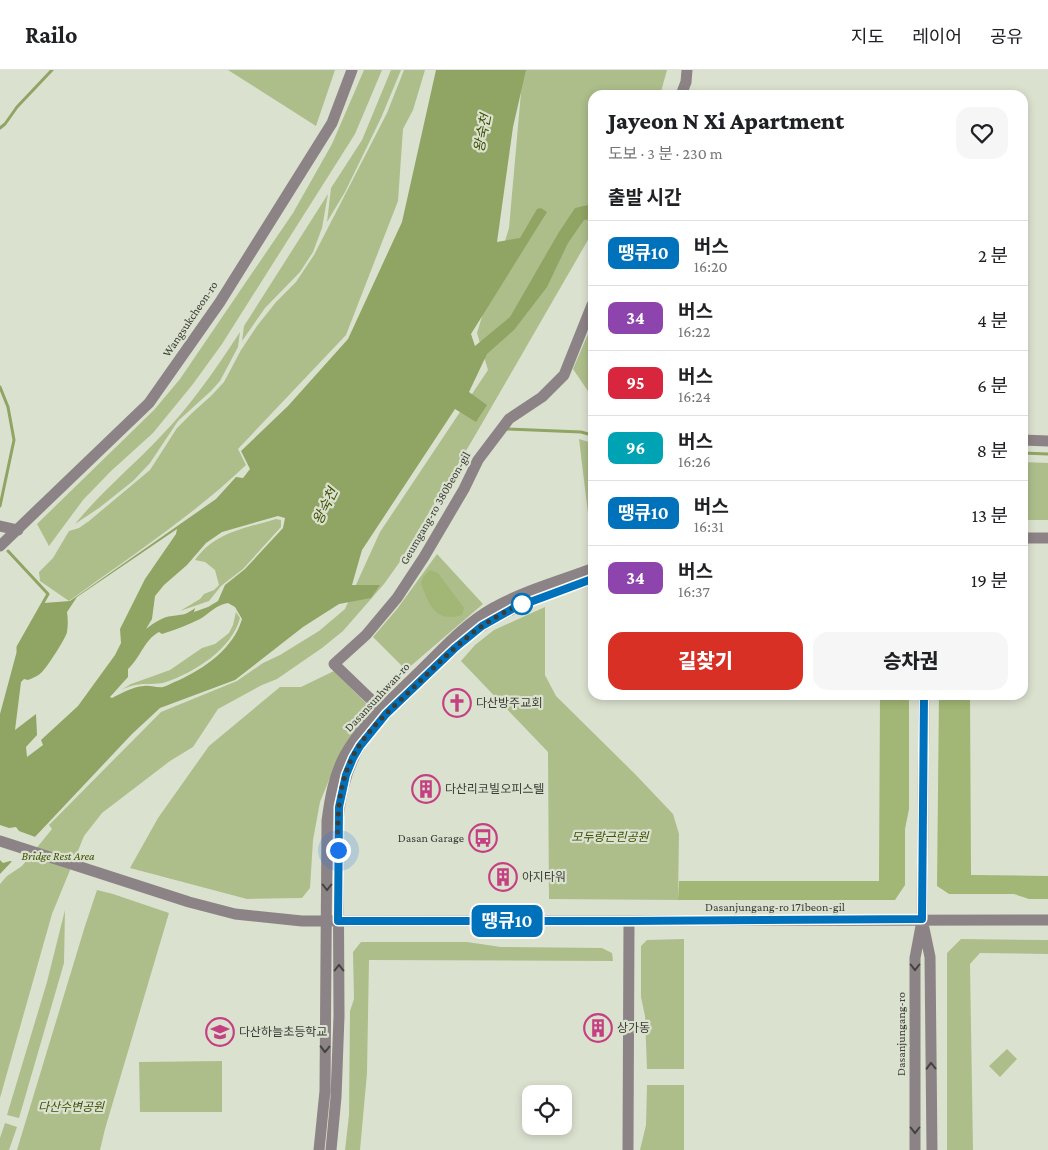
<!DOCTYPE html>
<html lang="ko">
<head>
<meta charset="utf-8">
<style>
  :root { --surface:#fff; --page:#f6f6f6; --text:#202124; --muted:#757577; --line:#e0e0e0; --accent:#d93025 }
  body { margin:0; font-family:"Crimson Pro","Noto Sans KR",serif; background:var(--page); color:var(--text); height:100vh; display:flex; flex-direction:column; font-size:19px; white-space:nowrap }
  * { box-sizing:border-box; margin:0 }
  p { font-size:16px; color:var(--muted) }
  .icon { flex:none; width:28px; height:28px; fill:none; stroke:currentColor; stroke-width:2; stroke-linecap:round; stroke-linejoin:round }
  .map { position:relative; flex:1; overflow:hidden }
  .drawer { position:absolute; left:588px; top:20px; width:440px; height:610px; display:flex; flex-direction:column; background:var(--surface); border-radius:15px; box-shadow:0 2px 8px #0003 }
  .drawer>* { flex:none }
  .badge { padding:0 10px; border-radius:8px; font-size:18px; line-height:32px }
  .tools { position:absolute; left:522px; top:1015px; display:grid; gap:10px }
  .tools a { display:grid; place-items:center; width:50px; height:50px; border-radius:10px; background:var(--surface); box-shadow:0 2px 8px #0003; font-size:25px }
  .you { position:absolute; width:25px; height:25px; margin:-12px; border:4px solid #fff; border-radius:50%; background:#1a73e8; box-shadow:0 0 0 8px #1a73e833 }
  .map>.badge { position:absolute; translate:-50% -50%; box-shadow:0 0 0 2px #fff }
  h2 { padding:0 20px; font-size:19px; line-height:45px }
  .round { display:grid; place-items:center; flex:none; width:52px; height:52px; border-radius:15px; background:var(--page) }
  .summary { display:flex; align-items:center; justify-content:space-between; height:85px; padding:0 20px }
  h1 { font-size:24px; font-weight:800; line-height:38px }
  .cta { display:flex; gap:10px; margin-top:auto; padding:10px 20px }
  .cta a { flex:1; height:58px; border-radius:15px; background:var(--accent); color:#fff; font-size:20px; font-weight:800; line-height:58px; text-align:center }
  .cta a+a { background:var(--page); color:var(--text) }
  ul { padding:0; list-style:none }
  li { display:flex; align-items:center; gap:15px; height:65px; padding:0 20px; border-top:1px solid var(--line) }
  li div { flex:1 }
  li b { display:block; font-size:19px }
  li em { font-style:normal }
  li .badge { min-width:55px; font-weight:700; text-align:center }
  header { display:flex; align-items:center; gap:30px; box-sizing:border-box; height:70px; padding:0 25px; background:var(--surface); border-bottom:1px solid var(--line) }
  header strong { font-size:24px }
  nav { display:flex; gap:28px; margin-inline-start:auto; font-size:18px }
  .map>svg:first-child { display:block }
  .green { fill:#adbe8b }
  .forest { fill:#a2b675 }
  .water { fill:#90a463; fill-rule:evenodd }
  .pier { fill:#dbe1cf }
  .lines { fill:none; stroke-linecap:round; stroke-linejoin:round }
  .stream { stroke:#90a463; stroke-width:3 }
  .minor { stroke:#8c8386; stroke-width:11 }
  .oneway { stroke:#43443e }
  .line-casing { stroke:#fff; stroke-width:11 }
  .line { stroke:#0072bc; stroke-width:8 }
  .walk { stroke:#3b3d36; stroke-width:5; stroke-dasharray:0 9 }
  .stop-dot { fill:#fff; stroke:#0072bc; stroke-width:2.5 }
  .labels { text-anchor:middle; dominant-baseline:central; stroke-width:4.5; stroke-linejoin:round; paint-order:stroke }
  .street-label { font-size:12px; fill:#3b3d36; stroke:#dbe1cf }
  .poi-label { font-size:12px; fill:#3b3d36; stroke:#dbe1cf; text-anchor:start }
  .park-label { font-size:12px; font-style:italic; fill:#405205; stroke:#dbe1cf }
  .water-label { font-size:14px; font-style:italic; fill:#3e4f02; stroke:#dbe1cf }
</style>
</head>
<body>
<header>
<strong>Railo</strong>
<nav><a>지도</a><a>레이어</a><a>공유</a></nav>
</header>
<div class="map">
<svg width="1048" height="1080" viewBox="0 0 1048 1080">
  <rect width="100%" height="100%" fill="#dbe1cf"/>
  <path class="green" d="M 228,0 L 335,0 L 316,56 Z
    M 364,0 L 382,0 L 355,64 L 222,274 L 193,314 L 153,363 L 110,402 L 83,430 L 49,476 L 37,454 L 154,340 L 180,309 L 293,143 L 332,74 Z
    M 391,0 L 401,0 L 381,48 L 345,122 L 327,152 L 331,118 L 362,70 Z
    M 404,0 L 425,0 L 413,40 L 403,59 L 398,131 L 346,265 L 238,379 L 246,395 C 194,445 128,488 69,531 L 40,511 L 39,502 L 53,488 L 69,461 L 79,458 L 89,451 L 150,400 L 177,358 L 192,343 L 212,325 L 224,312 L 241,280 L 257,256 L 276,232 L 296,212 L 314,185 L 387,43 Z
    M 523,0 L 667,0 L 660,25 L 592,25 L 592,163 L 473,369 L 399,493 L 384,514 L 343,561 L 322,578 L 277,609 L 262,615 L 218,639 L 193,677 L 170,691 L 102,743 L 84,766 L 52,844 L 0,1028 L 0,814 L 7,806 L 22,796 L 52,759 L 49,755 L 161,642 L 237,611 L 263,593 L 280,585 L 319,561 L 345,539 L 380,462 L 488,300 L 477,263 L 509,158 Z
    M 328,124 L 322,158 L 313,182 L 300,202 L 265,238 L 242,271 L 244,256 Z
    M 592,255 L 592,327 L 573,299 Z
    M 240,262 L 238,277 L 220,311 L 211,321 L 178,351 L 150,393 L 133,411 L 99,438 L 75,454 C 101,422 133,396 161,366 C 191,335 216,299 240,262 Z
    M 579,369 L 592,373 L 592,476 Z
    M 1023,392 L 1048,393 L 1048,450 L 1023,450 Z
    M 276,449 L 281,450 L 281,457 L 243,499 L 221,516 L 209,531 L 180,541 L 200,529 L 204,524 L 214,520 L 219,515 L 215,500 L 205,492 L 195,490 C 215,462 246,458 276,449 Z
    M 437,484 L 483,534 L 406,600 L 373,567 L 397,539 Z
    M 545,537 L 545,605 L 556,626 L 636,705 L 673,744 L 679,764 L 678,830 L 549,829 L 548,682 L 461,591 L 475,575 L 494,560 Z
    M 236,542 L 240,548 C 232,579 195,602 166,612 C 157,615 145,613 135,615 C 130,616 125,618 121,620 L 131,614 L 170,600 L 202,578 L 215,574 L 229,563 L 233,555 Z
    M 334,601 L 370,637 L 371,643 L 329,710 L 320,732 L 313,770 L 310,818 L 302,828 L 247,829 L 130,798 L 158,748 L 209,676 L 280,617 L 301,617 Z
    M 97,820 L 113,824 L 169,843 L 105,1059 L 100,1080 L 17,1080 L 85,856 Z
    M 65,840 L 64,893 L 19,1048 L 7,1045 L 47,912 Z
    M 684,869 L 684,999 L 647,999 L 645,946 L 641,927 L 641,876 L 647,870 Z
    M 961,869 L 1048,870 L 1048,884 L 980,883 L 970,894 L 973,1080 L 947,1080 L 947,883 Z
    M 361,872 L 467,872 L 501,877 L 602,878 L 612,883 L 613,891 L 369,890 L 367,1003 L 360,1080 L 345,1080 L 349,1045 L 350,941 L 354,929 L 353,882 Z
    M 1007,979 L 1017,989 L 1000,1007 L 989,996 Z
    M 222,991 L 222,1042 L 140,1042 L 139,992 Z
    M 647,1015 L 684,1015 L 684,1080 L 640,1080 L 646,1055 Z
    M 5,1053 L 17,1057 L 9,1080 L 0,1080 L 0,1068 Z"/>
  <path class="forest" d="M 430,500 L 438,503 L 464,538 L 462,545 C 435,553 429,535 421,513 L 424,506 Z
    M 880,625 L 909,625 L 909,739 L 905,759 L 905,815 L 895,830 L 678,830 L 679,811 L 879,811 Z
    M 939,625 L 970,625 L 971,805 L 1048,806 L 1048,829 L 1029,829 L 1014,824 L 949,824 L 937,816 Z"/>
  <path class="water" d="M 436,0 L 526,0 L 513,57 L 497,172 L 520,168 L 537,139 L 541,138 L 547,142 L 471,264 L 475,276 L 510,247 L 559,162 L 575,138 L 588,135 L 592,135 L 592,149 L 584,150 L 568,173 L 547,217 L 514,260 L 487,284 L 469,322 L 487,335 L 476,352 L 455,339 L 362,480 L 352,515 L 380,515 L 371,528 L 339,534 L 303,557 L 235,610 L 160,638 L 132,664 L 0,804 L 0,644 L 18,577 L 44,533 L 70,531 L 216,429 L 236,407 L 243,408 L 250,399 L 241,381 L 288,336 L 348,269 L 402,152 ZM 278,446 L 285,448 L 283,458 L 245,499 L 225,515 L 218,531 L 208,537 L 194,542 L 195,538 C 184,546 184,544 172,546 C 162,547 154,553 146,559 L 152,549 L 155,526 L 164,515 L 187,495 L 206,473 L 222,462 ZM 177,459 L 176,464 L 145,509 L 120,559 L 121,573 L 115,585 L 78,636 L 41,670 L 43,675 L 27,687 L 26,677 L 37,665 L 36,644 L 15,660 L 21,612 L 24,609 L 28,610 C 33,608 38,606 42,602 C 47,597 66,568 67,562 C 68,555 68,549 67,542 L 77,527 ZM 228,533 L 235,537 L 242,549 C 234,578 204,599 177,611 C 173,612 168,616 163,617 C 157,618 150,615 144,616 C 132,617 122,623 112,628 L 110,627 L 128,607 L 128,599 C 141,587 144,570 159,562 L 162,564 C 175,560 188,555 200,549 C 210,543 216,535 228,533 Z"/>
  <path class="pier" d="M 0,755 L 9,758 L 16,757 L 19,761 L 38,768 L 14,792 L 10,791 L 3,793 L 0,790 Z"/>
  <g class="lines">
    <path class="stream" d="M 0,58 L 5,54 L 17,37 L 52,0
      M 0,317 L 8,337 L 14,370 L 0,436
      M 506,359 L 581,362 L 592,365
      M 1022,383 L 1048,384
      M 8,481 L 48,524 L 18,577 L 18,581"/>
    <path class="minor" d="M 681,25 L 686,12 L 687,0
      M 1022,370 L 1048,371
      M 0,456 L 18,460
      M 1022,468 L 1048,468
      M 0,476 L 149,333 L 220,232 L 332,53 L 352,0
      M 452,580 C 494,540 540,528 592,509
      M 924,625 L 922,849 L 930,887 L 932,1080
      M 386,644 L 334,594 L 366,565 L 397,528 L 424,487 L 464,419 L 478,390 L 509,349 L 542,327 L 564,305 L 592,235
      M 0,771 L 189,832 L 235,844 L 302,851 L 1048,850
      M 319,1080 L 325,1021 L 327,751 C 330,728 334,705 345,685 C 362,654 391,630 416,605 C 440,582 463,555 493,538 C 524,521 559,511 592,499
      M 331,1080 L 336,1027 L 339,946 L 338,751 C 340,725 346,699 360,676
      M 628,1080 L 629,851
      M 915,1080 L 915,888 L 921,856"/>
  </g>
  <defs><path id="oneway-chevron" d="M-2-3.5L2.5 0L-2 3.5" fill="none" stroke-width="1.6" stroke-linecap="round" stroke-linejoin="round" transform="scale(1.25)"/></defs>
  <g class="oneway">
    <use href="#oneway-chevron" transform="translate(327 817) rotate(90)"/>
    <use href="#oneway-chevron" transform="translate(915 897) rotate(90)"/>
    <use href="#oneway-chevron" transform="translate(339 898) rotate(-90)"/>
    <use href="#oneway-chevron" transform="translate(325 979) rotate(91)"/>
    <use href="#oneway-chevron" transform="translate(931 996) rotate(-91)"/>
    <use href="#oneway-chevron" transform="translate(915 1060) rotate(90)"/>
  </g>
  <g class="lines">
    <defs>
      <path id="line" d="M 592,509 L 514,538 L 482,556 L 455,578 L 386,644 L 360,676 L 353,688 L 346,705 L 339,737 L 338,851 L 629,851 L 922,849 L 924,625"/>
    </defs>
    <use href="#line" class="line-casing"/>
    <use href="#line" class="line"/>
    <path class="walk" d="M 338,780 C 337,748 338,715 353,686 C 367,660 390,640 411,620 C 445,587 477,552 522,534"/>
  </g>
  <defs>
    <symbol id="church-ring" viewBox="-11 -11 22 22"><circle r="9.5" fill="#dbe1cf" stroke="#c54082" stroke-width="1.5"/><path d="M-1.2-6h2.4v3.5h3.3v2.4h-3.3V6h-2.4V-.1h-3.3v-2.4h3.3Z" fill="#c54082"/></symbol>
    <symbol id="building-ring" viewBox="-11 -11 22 22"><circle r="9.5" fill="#dbe1cf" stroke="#c54082" stroke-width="1.5"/><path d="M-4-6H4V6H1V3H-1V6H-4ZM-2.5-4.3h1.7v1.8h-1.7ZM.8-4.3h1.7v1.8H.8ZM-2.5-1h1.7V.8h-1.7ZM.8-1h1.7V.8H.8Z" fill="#c54082"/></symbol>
    <symbol id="bus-ring" viewBox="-11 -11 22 22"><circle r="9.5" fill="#dbe1cf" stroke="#c54082" stroke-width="1.5"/><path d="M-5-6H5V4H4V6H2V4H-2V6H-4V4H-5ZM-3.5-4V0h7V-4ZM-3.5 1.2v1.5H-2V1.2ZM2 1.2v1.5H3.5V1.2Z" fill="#c54082"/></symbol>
    <symbol id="school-ring" viewBox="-11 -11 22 22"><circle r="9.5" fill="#dbe1cf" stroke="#c54082" stroke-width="1.5"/><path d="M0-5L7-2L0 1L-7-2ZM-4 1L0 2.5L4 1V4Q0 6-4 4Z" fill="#c54082"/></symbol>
  </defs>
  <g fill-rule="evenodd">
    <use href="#church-ring" x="441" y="617" width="32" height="32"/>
    <use href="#building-ring" x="410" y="703" width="32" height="32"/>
    <use href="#bus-ring" x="467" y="752" width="32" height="32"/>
    <use href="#building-ring" x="487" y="791" width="32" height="32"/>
    <use href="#building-ring" x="582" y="942" width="32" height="32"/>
    <use href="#school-ring" x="204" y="946" width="32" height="32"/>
  </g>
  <circle class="stop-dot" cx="522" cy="534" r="10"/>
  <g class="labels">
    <g class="street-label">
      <text transform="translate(190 249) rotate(-56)">Wangsukcheon-ro</text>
      <text transform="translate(435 438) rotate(-60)">Geumgang-ro 380beon-gil</text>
      <text transform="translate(377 627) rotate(-47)">Dasansunhwan-ro</text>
      <text x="775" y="837">Dasanjungang-ro 171beon-gil</text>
      <text transform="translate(901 964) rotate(-90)">Dasanjungang-ro</text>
    </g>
    <g class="poi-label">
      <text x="476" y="633">다산방주교회</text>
      <text x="445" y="719">다산리코빌오피스텔</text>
      <text x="464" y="768" text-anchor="end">Dasan Garage</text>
      <text x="522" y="807">아지타워</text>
      <text x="617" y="958">상가동</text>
      <text x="239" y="962">다산하늘초등학교</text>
    </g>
    <g class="park-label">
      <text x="610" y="767">모두랑근린공원</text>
      <text x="58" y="786">Bridge Rest Area</text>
      <text x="71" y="1037">다산수변공원</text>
    </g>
    <g class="water-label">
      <text transform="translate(482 63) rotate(-79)">왕숙천</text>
      <text transform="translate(325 436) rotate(-64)">왕숙천</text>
    </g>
  </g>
</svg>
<div class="tools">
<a><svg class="icon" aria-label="locate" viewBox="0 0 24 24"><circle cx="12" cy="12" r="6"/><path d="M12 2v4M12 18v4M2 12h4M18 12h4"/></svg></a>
</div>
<div class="you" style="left:338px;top:780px"></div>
<b class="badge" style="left:507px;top:851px;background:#0072bc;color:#fff">땡큐10</b>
<section class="drawer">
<div class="summary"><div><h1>Jayeon N Xi Apartment</h1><p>도보 · 3 분 · 230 m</p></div><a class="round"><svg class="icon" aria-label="heart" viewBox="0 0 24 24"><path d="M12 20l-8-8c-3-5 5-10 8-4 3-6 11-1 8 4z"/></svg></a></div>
<h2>출발 시간</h2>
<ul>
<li><span class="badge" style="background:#0072bc;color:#fff">땡큐10</span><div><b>버스</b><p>16:20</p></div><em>2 분</em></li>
<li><span class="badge" style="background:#8e44ad;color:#fff">34</span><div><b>버스</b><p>16:22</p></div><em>4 분</em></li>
<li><span class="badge" style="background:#d7263d;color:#fff">95</span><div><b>버스</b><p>16:24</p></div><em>6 분</em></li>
<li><span class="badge" style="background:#00a3b4;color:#fff">96</span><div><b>버스</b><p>16:26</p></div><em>8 분</em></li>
<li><span class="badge" style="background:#0072bc;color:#fff">땡큐10</span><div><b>버스</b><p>16:31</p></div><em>13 분</em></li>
<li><span class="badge" style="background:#8e44ad;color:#fff">34</span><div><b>버스</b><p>16:37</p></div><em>19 분</em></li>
</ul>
<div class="cta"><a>길찾기</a><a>승차권</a></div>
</section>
</div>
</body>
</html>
